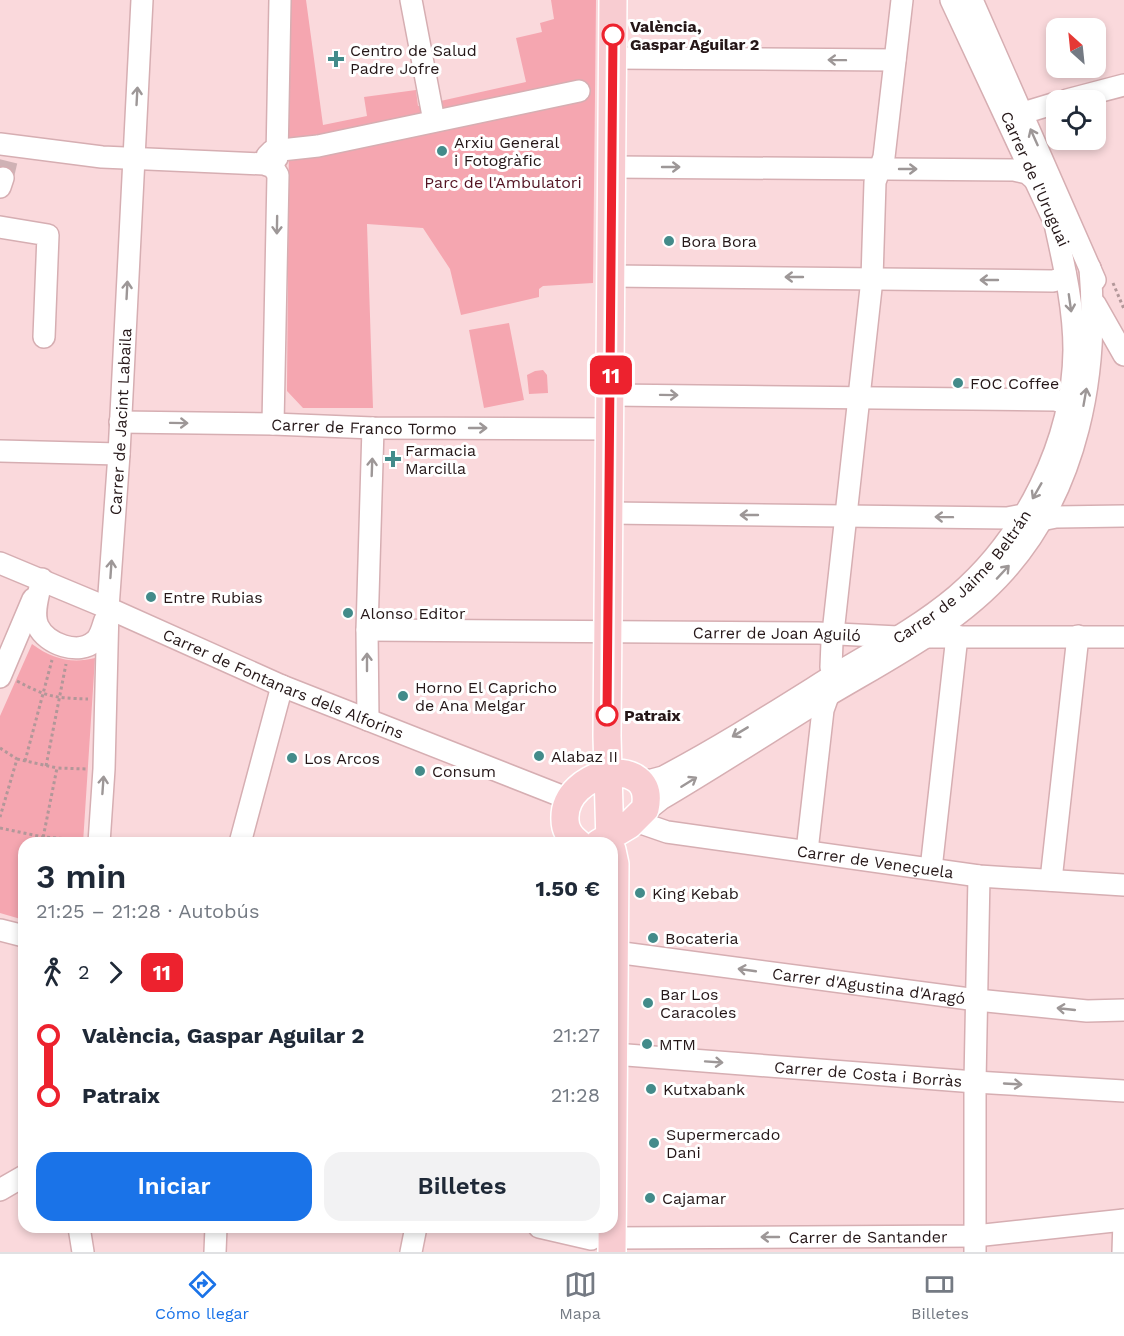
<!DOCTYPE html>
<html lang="es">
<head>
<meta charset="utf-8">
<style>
  :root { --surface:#fff; --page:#f2f2f3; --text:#1f2937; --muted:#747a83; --line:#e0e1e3; --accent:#1a73e8 }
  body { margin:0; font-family:"Work Sans",sans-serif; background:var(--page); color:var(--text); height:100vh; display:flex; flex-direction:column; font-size:22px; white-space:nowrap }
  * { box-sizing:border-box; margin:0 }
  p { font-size:20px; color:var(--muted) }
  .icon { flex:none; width:33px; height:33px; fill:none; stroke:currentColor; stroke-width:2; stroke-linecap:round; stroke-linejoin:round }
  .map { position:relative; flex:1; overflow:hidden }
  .panel { position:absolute; left:18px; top:837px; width:600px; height:396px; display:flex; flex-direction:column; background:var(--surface); border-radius:18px; box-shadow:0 3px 9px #0003 }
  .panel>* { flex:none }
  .badge { padding:0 12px; border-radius:9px; font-size:21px; line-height:39px }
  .needle { width:39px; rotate:333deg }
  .controls { position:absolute; left:1046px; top:18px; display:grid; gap:12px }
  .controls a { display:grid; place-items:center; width:60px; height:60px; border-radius:12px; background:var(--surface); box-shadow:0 3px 9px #0003; font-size:30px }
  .map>.badge { position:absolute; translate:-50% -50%; box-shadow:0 0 0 3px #fff }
  .legs { display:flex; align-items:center; gap:9px; height:66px; padding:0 18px; font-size:20px }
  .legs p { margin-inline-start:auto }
  .overview { display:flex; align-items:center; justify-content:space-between; height:102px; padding:0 18px }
  h1 { font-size:33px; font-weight:600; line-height:45px }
  .cta { display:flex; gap:12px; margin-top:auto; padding:12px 18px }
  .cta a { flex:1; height:69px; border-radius:18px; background:var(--accent); color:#fff; font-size:24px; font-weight:600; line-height:69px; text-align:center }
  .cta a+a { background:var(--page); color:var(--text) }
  ul { padding:0 18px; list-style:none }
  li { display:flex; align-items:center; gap:21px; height:60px; font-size:22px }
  li i { display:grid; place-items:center; width:9px; height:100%; margin:0 8px; background:currentColor }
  li i::after { content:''; width:15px; height:15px; margin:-8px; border:4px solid; border-radius:50%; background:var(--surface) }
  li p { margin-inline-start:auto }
  li:first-child i { background:linear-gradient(#0000 50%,currentColor 0) }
  li:last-child i { background:linear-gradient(currentColor 50%,#0000 0) }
  .dock { display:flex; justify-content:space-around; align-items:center; height:84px; border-top:2px solid var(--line); background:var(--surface); font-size:16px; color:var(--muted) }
  .dock a { display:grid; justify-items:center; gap:3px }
  .dock .on { color:var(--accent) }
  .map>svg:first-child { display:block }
  .green { fill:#f5a6b0 }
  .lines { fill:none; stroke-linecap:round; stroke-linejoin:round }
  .minor-tunnel { stroke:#cfb2b5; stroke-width:21; stroke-dasharray:21 10; stroke-linecap:butt }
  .minor-casing { stroke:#d6aeb2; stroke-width:24 }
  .major-casing { stroke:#fff; stroke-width:30 }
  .path { stroke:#b29799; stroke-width:3; stroke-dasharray:3 3; stroke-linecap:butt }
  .minor { stroke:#fff; stroke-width:21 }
  .major { stroke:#f8ccd1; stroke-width:27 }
  .oneway { stroke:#9d9797 }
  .line-1-casing { stroke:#fff; stroke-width:14 }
  .line-1 { stroke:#ed222e; stroke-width:9 }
  .stop-1-dot { fill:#fff; stroke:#ed222e; stroke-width:3 }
  .poi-dot { fill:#438b8a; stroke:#fff; stroke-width:2 }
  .labels { text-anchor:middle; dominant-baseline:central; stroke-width:6; stroke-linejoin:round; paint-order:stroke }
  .stop-label { font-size:16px; font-weight:bold; fill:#251718; stroke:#fff; text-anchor:start }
  .poi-label { font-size:16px; fill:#251718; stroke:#fff; text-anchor:start }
  .street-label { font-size:16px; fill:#251718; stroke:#fff }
  .park-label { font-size:16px; fill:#531322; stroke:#fff }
</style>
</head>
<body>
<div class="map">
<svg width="1124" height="1252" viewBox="0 0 1124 1252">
  <rect width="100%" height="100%" fill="#fad9dc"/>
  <path class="green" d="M 288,0 L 306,0 L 323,125 L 367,116 L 364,97 L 416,90 L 418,106 L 526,82 L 516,38 L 542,32 L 540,23 L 554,19 L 551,0 L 596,0 L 593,283 L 543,286 L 539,289 L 539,297 L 461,315 L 450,269 L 423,228 L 367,224 L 373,408 L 303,408 L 287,391 L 289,131 Z
    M 509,323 L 524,400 L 484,408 L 469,330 Z
    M 543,370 L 547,375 L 548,393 L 529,394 L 527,375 L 535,371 Z
    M 32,644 C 52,659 72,664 95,658 L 83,843 L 24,843 L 24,920 L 0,913 L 0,716 Z"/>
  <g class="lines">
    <path class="minor-tunnel" d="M 3,178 L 7,161"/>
    <defs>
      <g id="minor">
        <path d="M 411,0 L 434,121"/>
        <path d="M 951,0 L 1061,236"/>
        <path d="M 972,0 L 1095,280"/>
        <path d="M 613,58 L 895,60"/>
        <path d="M 1067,100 L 1124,85"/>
        <path d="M 1023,113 L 1056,103"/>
        <path d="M 0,144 L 102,157 L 264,164 L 273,167 L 278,175 L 273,424"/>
        <path d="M 277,158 L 280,0"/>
        <path d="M 266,164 L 267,156 L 272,151 L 318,146 L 579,91"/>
        <path d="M 612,167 L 1014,170 L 1027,173 L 1034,179"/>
        <path d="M 0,187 L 3,178"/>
        <path d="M 0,227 L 48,235 L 44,337"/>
        <path d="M 611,276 L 1053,281 L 1063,278 L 1065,273"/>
        <path d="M 1095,304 L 1124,355"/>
        <path d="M 611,395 L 1055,400 L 1063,402 L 1067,406"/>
        <path id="s1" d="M 120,422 L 273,424 L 373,428 L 610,429"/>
        <path d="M 0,451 L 119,454"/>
        <path d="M 610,513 L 1007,518 L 1023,515"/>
        <path d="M 1041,520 L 1056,517 L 1124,516"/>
        <path id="s2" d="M 0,563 L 108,608 L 282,686 L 569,799"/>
        <path d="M 42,579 C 39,593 32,613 38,626 C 46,644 79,656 95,641 C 101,636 102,628 105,620"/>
        <path id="s3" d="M 367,630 L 818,633 L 898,637 L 1124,637"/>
        <path d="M 838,673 L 831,667 L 832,642 L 872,279 L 875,182 L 884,157 L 902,0"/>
        <path d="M 0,677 L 33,599"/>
        <path d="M 368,720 L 367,630 L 373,428"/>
        <path id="s4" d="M 636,778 L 648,781 L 663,777 C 722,746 778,710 834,675 C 876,650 919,627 956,596 C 1025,537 1073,441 1074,350 C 1074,308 1064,265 1055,224"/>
        <path d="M 641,815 L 661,799 C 717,766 772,730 827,696 C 889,659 957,625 1005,571 C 1078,489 1099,374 1090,268"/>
        <path id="s5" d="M 629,825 L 641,823 L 667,832 L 979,876 L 1124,885"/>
        <path id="s6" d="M 99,843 L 104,769 L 108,608 L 119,454 L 142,0"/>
        <path d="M 240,843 L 282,686"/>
        <path d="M 807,851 L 823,710 L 828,696"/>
        <path d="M 931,869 L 957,636"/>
        <path d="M 1051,880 L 1078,636"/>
        <path d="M 0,930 L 24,936"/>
        <path id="s7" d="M 615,952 L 977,1000 L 1087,1011 L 1124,1010"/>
        <path id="s8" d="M 614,1054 L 975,1082 L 1124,1091"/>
        <path d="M 0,1190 L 24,1176"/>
        <path d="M 79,1227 L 83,1252"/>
        <path d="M 539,1227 L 591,1239"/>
        <path id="s9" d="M 612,1238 L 975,1236 L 1124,1220"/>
        <path d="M 215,1252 L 216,1227"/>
        <path d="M 411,1252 L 416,1227"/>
        <path d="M 975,1252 L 975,1082 L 979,876"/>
        <path d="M 1123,1252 L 1124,1220"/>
      </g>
      <path id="major" d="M 578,843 C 570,837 565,830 565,820 C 562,769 658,752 645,809 L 629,825 L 599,843
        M 610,843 L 607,736 L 613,0
        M 612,850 L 615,864 L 612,1252"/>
    </defs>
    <use href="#minor" class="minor-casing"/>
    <use href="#major" class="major-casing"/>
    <path class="path" d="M 1049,134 L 1055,121
      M 1113,283 L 1124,309
      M 17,681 C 47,697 54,698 88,699
      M 0,748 L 17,759 L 0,817
      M 17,759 L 57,768
      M 25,761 L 52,660
      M 46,766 L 66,664
      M 0,828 L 43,837 L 81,840
      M 42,843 L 57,768 L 87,769"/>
    <use href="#minor" class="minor"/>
    <use href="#major" class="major"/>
  </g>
  <defs><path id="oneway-shaft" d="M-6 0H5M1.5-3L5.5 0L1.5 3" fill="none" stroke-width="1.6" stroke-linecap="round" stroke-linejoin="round" transform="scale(1.5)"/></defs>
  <g class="oneway">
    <use href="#oneway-shaft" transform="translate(837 60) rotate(-179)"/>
    <use href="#oneway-shaft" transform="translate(137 96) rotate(-87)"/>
    <use href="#oneway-shaft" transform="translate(1034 137) rotate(-114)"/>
    <use href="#oneway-shaft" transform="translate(671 167)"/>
    <use href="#oneway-shaft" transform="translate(908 169)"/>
    <use href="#oneway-shaft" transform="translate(277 225) rotate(91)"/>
    <use href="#oneway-shaft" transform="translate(794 277) rotate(-180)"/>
    <use href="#oneway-shaft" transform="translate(989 280) rotate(-180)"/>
    <use href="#oneway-shaft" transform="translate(127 290) rotate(-87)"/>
    <use href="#oneway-shaft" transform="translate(1070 303) rotate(82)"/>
    <use href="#oneway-shaft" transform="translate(669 395) rotate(1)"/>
    <use href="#oneway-shaft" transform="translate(1085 397) rotate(-80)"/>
    <use href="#oneway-shaft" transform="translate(179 423) rotate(1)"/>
    <use href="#oneway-shaft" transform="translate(478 428)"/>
    <use href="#oneway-shaft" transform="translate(372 467) rotate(-88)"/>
    <use href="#oneway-shaft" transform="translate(1037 491) rotate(120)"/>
    <use href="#oneway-shaft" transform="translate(749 515) rotate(-180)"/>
    <use href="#oneway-shaft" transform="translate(944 517) rotate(-179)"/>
    <use href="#oneway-shaft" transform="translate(111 569) rotate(-86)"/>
    <use href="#oneway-shaft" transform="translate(1003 572) rotate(-47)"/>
    <use href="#oneway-shaft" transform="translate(367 662) rotate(-90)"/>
    <use href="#oneway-shaft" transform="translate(740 732) rotate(149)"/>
    <use href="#oneway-shaft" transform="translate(689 782) rotate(-32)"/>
    <use href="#oneway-shaft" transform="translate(103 785) rotate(-86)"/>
    <use href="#oneway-shaft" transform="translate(747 970) rotate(-172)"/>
    <use href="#oneway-shaft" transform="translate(1066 1009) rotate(-174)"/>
    <use href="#oneway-shaft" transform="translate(714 1062) rotate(4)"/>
    <use href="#oneway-shaft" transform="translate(1013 1084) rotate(3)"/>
    <use href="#oneway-shaft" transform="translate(770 1237) rotate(180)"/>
  </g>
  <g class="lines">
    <defs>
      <path id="line-1" d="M 607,715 L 613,35"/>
    </defs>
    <use href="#line-1" class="line-1-casing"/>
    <use href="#line-1" class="line-1"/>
  </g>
  <g class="stop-1-dot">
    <circle cx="613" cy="35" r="10"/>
    <circle cx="607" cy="715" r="10"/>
  </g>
  <g class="poi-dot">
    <path d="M333 50h6v6h6v6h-6v6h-6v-6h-6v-6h6z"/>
    <circle cx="442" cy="151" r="6"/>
    <circle cx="669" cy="241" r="6"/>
    <circle cx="958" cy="383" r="6"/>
    <path d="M390 450h6v6h6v6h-6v6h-6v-6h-6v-6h6z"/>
    <circle cx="151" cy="597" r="6"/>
    <circle cx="348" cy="613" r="6"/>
    <circle cx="403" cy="696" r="6"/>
    <circle cx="539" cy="756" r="6"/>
    <circle cx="292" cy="758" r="6"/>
    <circle cx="420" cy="771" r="6"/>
    <circle cx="640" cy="893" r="6"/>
    <circle cx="653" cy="938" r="6"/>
    <circle cx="648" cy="1003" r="6"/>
    <circle cx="647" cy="1044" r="6"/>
    <circle cx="651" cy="1089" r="6"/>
    <circle cx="654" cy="1143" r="6"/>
    <circle cx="650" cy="1198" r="6"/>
  </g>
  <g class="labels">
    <g class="stop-label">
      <text x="630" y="26">València,<tspan x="630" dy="18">Gaspar Aguilar 2</tspan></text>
      <text x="624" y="715">Patraix</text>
    </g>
    <g class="poi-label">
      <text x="350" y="50">Centro de Salud<tspan x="350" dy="18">Padre Jofre</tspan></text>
      <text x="454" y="142">Arxiu General<tspan x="454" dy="18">i Fotogràfic</tspan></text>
      <text x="681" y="241">Bora Bora</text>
      <text x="970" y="383">FOC Coffee</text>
      <text x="405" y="450">Farmacia<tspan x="405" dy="18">Marcilla</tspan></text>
      <text x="163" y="597">Entre Rubias</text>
      <text x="360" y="613">Alonso Editor</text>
      <text x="415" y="687">Horno El Capricho<tspan x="415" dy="18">de Ana Melgar</tspan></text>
      <text x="551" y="756">Alabaz II</text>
      <text x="304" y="758">Los Arcos</text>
      <text x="432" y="771">Consum</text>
      <text x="652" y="893">King Kebab</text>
      <text x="665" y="938">Bocateria</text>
      <text x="660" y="994">Bar Los<tspan x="660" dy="18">Caracoles</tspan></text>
      <text x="659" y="1044">MTM</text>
      <text x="663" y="1089">Kutxabank</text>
      <text x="666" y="1134">Supermercado<tspan x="666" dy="18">Dani</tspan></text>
      <text x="662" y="1198">Cajamar</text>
    </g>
    <g class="street-label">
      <text transform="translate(1035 179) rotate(66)">Carrer de l'Uruguai</text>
      <text stroke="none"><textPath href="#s6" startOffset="422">Carrer de Jacint Labaila</textPath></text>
      <text stroke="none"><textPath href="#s1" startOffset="244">Carrer de Franco Tormo</textPath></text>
      <text stroke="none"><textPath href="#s4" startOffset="390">Carrer de Jaime Beltrán</textPath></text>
      <text stroke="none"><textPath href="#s3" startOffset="410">Carrer de Joan Aguiló</textPath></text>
      <text stroke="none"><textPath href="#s2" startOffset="308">Carrer de Fontanars dels Alforins</textPath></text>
      <text stroke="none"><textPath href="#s5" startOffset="250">Carrer de Veneçuela</textPath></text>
      <text stroke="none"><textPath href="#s7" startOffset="256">Carrer d'Agustina d'Aragó</textPath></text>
      <text stroke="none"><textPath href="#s8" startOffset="255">Carrer de Costa i Borràs</textPath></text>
      <text stroke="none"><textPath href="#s9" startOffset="256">Carrer de Santander</textPath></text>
    </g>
    <g class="park-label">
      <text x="503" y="182">Parc de l'Ambulatori</text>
    </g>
  </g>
</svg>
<div class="controls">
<a><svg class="needle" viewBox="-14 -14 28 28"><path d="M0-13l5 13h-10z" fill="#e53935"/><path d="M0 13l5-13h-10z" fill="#747a83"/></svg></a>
<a><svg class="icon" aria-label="locate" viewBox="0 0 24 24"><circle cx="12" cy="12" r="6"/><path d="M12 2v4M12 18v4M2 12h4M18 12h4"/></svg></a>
</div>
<b class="badge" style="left:611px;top:375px;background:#ed222e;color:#fff">11</b>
<section class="panel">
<div class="overview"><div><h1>3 min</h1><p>21:25 – 21:28 · Autobús</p></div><b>1.50 €</b></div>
<div class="legs"><svg class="icon" aria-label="walk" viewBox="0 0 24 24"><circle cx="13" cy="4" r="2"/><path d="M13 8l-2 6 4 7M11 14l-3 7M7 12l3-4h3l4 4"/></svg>2<svg class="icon" aria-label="forward" viewBox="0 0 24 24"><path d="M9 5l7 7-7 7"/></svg><b class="badge" style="background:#ed222e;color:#fff">11</b></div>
<ul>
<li><i style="color:#ed222e"></i><b>València, Gaspar Aguilar 2</b><p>21:27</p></li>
<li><i style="color:#ed222e"></i><b>Patraix</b><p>21:28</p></li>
</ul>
<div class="cta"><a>Iniciar</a><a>Billetes</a></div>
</section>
</div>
<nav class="dock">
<a class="on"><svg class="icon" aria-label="directions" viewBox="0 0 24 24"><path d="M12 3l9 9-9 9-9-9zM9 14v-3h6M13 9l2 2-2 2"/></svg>Cómo llegar</a>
<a><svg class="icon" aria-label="map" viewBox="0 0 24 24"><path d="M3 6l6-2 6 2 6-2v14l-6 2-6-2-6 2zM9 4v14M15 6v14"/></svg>Mapa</a>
<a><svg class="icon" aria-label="tickets" viewBox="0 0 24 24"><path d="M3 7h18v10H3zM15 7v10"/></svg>Billetes</a>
</nav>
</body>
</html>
